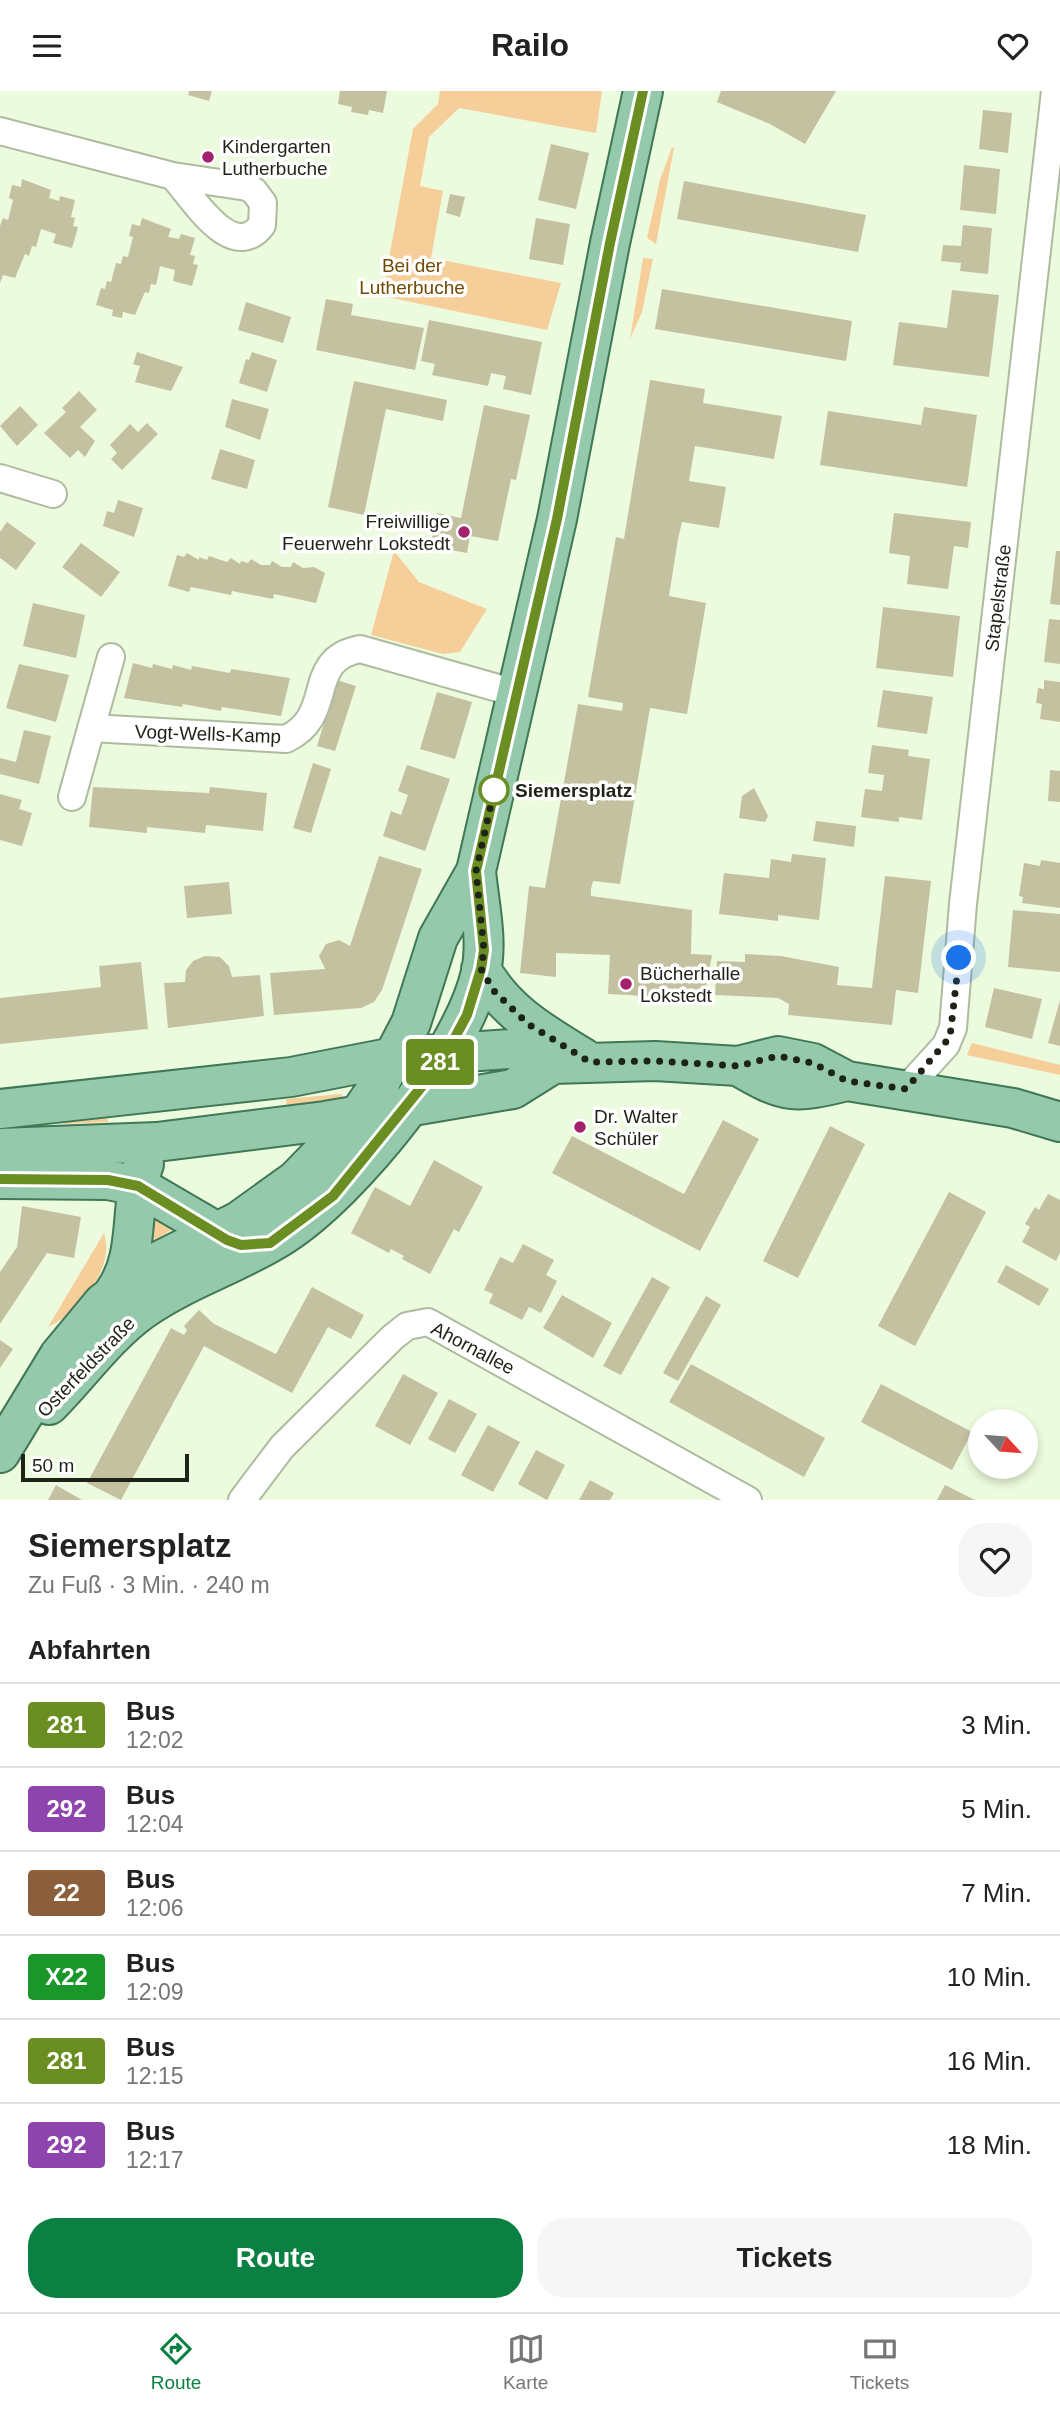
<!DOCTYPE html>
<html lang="de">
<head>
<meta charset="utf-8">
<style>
  :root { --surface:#fff; --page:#f6f6f6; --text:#222; --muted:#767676; --line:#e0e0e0; --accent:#0b8043 }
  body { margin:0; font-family:Helvetica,sans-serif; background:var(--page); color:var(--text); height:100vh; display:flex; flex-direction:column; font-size:26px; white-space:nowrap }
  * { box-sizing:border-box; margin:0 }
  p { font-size:23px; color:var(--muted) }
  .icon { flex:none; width:38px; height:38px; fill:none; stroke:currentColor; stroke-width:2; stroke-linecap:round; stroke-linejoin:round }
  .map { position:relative; height:1409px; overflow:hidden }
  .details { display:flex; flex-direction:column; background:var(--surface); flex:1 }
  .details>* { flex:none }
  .badge { padding:0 14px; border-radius:5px; font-size:24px; line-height:46px }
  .needle { width:46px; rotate:116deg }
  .fabs { position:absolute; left:968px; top:1318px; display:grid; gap:14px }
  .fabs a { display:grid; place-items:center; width:70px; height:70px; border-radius:50%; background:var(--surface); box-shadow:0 4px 10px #0003; font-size:35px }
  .scale { position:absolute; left:21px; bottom:18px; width:168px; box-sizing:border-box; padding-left:7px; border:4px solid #1e2318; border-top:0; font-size:19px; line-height:24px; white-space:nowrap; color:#1e2318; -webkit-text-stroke:5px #fff; paint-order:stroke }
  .you { position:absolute; width:35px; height:35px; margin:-18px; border:5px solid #fff; border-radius:50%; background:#1a73e8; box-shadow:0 0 0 10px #1a73e833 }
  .map>.badge { position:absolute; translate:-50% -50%; box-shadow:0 0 0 4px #fff }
  h2 { padding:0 28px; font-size:26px; line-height:63px }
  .round { display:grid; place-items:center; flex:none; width:74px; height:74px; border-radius:28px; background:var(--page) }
  .headline { display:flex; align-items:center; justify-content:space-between; height:119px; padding:0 28px }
  h1 { font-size:33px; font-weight:800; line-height:52px }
  .primary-button { display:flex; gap:14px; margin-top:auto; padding:14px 28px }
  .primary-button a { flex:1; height:80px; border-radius:28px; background:var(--accent); color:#fff; font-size:28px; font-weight:800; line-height:80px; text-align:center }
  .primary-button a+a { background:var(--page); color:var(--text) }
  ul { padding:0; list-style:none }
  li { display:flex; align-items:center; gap:21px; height:84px; padding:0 28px; border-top:2px solid var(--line) }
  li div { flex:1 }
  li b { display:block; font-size:26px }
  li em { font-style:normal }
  li .badge { min-width:77px; font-weight:700; text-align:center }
  header { display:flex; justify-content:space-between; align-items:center; height:91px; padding:0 28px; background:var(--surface); font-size:32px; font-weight:800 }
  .tabs { display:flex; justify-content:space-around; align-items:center; height:98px; border-top:2px solid var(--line); background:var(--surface); font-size:19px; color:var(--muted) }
  .tabs a { display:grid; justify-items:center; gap:4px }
  .tabs .current { color:var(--accent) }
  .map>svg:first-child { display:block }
  .green { fill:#f6ce9a }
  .building { fill:#c4c1a1 }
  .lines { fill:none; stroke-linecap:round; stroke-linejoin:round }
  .street-casing { stroke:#adbb9f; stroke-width:30 }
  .primary-casing { stroke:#3e7854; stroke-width:42 }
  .street { stroke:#fff; stroke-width:26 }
  .primary { stroke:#95c9ac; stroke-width:38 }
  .line-casing { stroke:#fff; stroke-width:16 }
  .line { stroke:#6b8e23; stroke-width:10 }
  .walk { stroke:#1e2318; stroke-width:7; stroke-dasharray:0 12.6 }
  .poi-dot { fill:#a41f6c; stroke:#fff; stroke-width:2.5 }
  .stop-dot { fill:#fff; stroke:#6b8e23; stroke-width:3.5 }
  .labels { text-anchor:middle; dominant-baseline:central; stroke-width:7; stroke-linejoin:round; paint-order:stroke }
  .poi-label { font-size:19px; fill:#1e2318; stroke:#fff; text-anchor:start }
  .park-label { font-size:19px; fill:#714a04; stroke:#fff }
  .street-label { font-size:19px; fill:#1e2318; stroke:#fff }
  .stop-label { font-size:19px; font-weight:bold; fill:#1e2318; stroke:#fff; text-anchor:start }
</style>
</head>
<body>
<header><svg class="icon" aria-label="menu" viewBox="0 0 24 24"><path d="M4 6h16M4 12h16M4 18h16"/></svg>Railo<svg class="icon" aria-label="heart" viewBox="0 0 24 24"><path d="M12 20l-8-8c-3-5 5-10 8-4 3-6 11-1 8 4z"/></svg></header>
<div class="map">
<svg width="1060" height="1409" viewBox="0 0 1060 1409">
  <rect width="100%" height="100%" fill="#ecfbdd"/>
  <path class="green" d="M 440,0 L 602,0 L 596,42 L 459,17 L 429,46 L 420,95 L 443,100 L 431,167 L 561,192 L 547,239 L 382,205 L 413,38 L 438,13 Z
    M 672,56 L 674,57 L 656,153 L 647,147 L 660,89 Z
    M 643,167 L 653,168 L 642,221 L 630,248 Z
    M 394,460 L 419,491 L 487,518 L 460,561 L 443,563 L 371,544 Z
    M 972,952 L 1060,974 L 1060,984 L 967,964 Z
    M 341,1003 L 344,1008 L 287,1017 L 286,1008 Z
    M 107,1023 L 108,1031 L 63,1033 L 63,1029 Z
    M 153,1120 L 176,1136 L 146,1155 Z
    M 104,1142 C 116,1178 78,1222 48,1236 Z"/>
  <path class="building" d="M 189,0 L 212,0 L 209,10 L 188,4 Z
    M 340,0 L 387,0 L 383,22 L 369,19 L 368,24 L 351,21 L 352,16 L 338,13 Z
    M 721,0 L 836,0 L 805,53 L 770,33 L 717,11 Z
    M 983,19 L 1012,22 L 1008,62 L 979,58 Z
    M 551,53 L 589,62 L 576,118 L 538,109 Z
    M 964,74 L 1000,78 L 996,123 L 960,119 Z
    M 22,88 L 51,99 L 49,107 L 59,110 L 60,105 L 75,109 L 71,126 L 75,127 L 73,135 L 78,136 L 72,157 L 53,152 L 56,143 L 41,138 L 36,156 L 32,155 L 29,165 L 25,163 L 15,187 L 3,184 L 0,192 L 0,135 L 3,127 L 8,129 L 13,109 L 9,107 L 12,94 L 21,96 Z
    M 684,90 L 866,124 L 858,161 L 677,128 Z
    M 450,103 L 465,106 L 460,126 L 446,122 Z
    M 142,127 L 171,138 L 168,146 L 179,148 L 181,143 L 195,147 L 190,164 L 195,165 L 193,173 L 198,174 L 192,195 L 173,190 L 175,179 L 160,175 L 156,194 L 151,193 L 149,202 L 145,201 L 135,224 L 123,221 L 122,227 L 112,225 L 113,219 L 96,214 L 101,197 L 105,198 L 107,190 L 111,191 L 116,172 L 121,173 L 123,165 L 128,166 L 133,146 L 129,145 L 132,133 L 140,135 Z
    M 536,127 L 570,133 L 563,174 L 529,168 Z
    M 963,134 L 992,137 L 988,183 L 960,180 L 961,172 L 941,170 L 943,154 L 961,155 Z
    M 662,198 L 852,230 L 846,270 L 655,238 Z
    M 952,199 L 999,204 L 989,286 L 893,274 L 899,231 L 947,237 Z
    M 326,208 L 353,213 L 351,224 L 424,237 L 415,279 L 316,259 Z
    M 246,211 L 291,226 L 283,252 L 238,239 Z
    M 429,229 L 542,251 L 531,304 L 503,298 L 506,285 L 491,282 L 488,295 L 432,284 L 435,273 L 421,270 Z
    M 137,261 L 183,276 L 171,300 L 135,291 L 140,275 L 133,273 Z
    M 252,261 L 277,269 L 267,301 L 239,292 L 246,268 L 249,269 Z
    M 650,289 L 705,298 L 703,312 L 782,325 L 774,368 L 695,355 L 689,390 L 726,396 L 719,437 L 682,431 L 678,448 L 669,505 L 706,512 L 687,623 L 650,617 L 620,793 L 593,790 L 591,798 L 591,805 L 692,819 L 691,863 L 712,864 L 704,908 L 608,903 L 610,864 L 556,862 L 556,886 L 520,882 L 529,795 L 545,797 L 578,613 L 622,620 L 623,612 L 588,606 L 616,446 L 624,448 Z
    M 354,290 L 447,309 L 443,330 L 386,318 L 364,424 L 328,416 Z
    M 79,300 L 97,319 L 80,336 L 95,350 L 85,366 L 78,359 L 70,367 L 44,342 L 66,321 L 62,317 Z
    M 232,308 L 269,318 L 260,349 L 225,336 Z
    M 484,314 L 530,324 L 516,389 L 511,388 L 498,450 L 470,445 L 467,462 L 430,455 L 437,422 L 461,427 Z
    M 20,315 L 38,334 L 17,355 L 0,335 Z
    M 924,316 L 977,324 L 967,396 L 820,374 L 828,320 L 921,334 Z
    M 147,332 L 158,343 L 122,379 L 111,368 L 117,362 L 110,354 L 130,333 L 138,341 Z
    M 220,358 L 255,369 L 247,398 L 211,388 Z
    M 118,409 L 143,417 L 134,446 L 103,435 L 107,420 L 114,422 Z
    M 894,422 L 971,431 L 968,457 L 954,455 L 948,498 L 907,493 L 910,465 L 889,462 Z
    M 7,431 L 36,452 L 16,479 L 0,467 L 0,441 Z
    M 81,452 L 120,481 L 101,506 L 62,476 Z
    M 1056,460 L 1060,460 L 1060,514 L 1050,513 Z
    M 187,462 L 199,469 L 199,466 L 207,469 L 209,465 L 227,471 L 231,467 L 240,473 L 241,470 L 248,472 L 251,468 L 261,474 L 270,474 L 272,470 L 282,476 L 291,476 L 293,471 L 303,477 L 314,476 L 325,482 L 316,512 L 274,503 L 273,508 L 232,500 L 231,504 L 191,496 L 189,501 L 168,495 L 177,464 L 184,466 Z
    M 33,512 L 85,524 L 76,567 L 23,555 Z
    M 883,516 L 960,525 L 953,586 L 876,577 Z
    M 1049,528 L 1060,529 L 1060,573 L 1044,571 Z
    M 133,572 L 152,577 L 153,573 L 172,578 L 173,574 L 191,579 L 192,575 L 230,582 L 231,578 L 290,587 L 281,625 L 222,616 L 221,620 L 183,613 L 182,616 L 124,607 Z
    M 19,573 L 69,584 L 56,631 L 6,617 Z
    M 337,589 L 356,595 L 335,660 L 317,655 Z
    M 1044,589 L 1060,591 L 1060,631 L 1040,628 L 1042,613 L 1036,612 L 1038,597 L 1044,598 Z
    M 883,599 L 933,606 L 927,643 L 877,636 Z
    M 437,601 L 472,611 L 455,668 L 420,658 Z
    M 24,639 L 51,645 L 39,693 L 0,683 L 0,667 L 16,671 Z
    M 872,654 L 909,659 L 908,665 L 930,668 L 922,729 L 899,726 L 899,731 L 861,726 L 865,698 L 882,700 L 884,684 L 868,682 Z
    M 313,672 L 331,678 L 311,742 L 293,737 Z
    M 407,674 L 450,688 L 425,760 L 383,745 L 391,720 L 401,724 L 408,704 L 398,700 Z
    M 1050,679 L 1060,680 L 1060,711 L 1048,710 Z
    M 93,696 L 209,702 L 210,696 L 267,702 L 263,740 L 206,734 L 205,742 L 147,736 L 147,742 L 89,736 Z
    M 754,697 L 768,725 L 765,731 L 739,727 L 742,705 Z
    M 0,703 L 22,709 L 19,718 L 32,722 L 22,755 L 0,749 Z
    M 816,730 L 856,735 L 854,756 L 813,750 Z
    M 792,763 L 826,767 L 819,829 L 778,824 L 778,830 L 719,823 L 724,782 L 769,787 L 771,768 L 791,771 Z
    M 379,765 L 422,778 L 382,899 L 374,911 L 361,917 L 274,924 L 270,882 L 325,878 L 319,865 L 326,853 L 339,849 L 350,855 Z
    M 1041,769 L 1060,772 L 1060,817 L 1022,812 L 1023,806 L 1019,805 L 1024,772 L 1040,775 Z
    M 885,785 L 931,790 L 918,902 L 896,899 L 892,934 L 788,924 L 789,913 L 778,907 L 715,904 L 717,870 L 745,871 L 745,863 L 781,865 L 839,876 L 837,894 L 872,897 Z
    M 229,791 L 232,823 L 187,827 L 184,795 Z
    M 1013,819 L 1060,823 L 1060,881 L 1008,876 Z
    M 205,865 L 220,866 L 229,875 L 232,886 L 260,884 L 264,925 L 168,937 L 164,892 L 185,891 L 186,879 L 193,870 Z
    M 141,871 L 148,938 L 0,953 L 0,907 L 101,896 L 99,875 Z
    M 994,897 L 1042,908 L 1032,948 L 985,936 Z
    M 1060,909 L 1060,955 L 1048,952 Z
    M 723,1029 L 759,1048 L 700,1160 L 552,1082 L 572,1045 L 684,1103 Z
    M 830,1035 L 865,1053 L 798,1187 L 763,1170 Z
    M 434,1069 L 483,1096 L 459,1141 L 454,1138 L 430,1183 L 402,1168 L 404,1165 L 391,1158 L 389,1162 L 351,1142 L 375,1096 L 410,1115 Z
    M 949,1101 L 986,1121 L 915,1255 L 878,1235 Z
    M 1048,1103 L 1060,1109 L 1060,1162 L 1056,1170 L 1022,1151 L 1030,1136 L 1025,1133 L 1035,1116 L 1039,1119 Z
    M 22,1115 L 81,1126 L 74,1167 L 47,1162 L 0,1233 L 0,1181 L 17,1156 Z
    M 523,1153 L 554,1169 L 546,1184 L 557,1190 L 541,1222 L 529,1216 L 522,1229 L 489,1212 L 493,1203 L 484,1199 L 500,1166 L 513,1172 Z
    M 1006,1174 L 1049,1198 L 1039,1215 L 997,1191 Z
    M 652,1186 L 670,1196 L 621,1284 L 603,1275 Z
    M 312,1196 L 364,1224 L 351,1248 L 328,1236 L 292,1302 L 204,1255 L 121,1409 L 87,1392 L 171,1237 L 184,1244 L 187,1239 L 184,1235 L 199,1219 L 214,1233 L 276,1263 Z
    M 562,1204 L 612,1232 L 593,1267 L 543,1237 Z
    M 706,1205 L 721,1214 L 678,1290 L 663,1282 Z
    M 0,1249 L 13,1258 L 0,1277 Z
    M 691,1273 L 825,1347 L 804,1386 L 669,1311 Z
    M 403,1283 L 438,1302 L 410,1354 L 375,1335 Z
    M 881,1293 L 972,1341 L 952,1379 L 861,1331 Z
    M 449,1308 L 477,1323 L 455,1362 L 428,1348 Z
    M 488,1334 L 520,1351 L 493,1401 L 461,1384 Z
    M 536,1359 L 565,1374 L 547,1409 L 518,1393 Z
    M 590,1389 L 614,1402 L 610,1409 L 579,1409 Z
    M 56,1394 L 82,1409 L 48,1409 Z
    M 945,1394 L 975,1409 L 937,1409 Z"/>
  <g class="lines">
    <defs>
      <path id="street" d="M 0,40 L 173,85 L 247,96 L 254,100 L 263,112 L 262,134 C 232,173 193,107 173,85
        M 0,387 L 53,403
        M 91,637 L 286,648 C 337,624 303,569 360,558 L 519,603
        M 72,706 L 111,566
        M 906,998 L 946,954 L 953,937 L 963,813 L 1055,0
        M 242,1409 L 282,1356 L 393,1246 L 407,1235 L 428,1231 L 748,1409"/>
      <path id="primary" d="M 481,878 C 506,922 543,942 585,968
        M 738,975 C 785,1003 795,1003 847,990
        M 0,1018 L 291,986 L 394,966 L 511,958 L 553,973 L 655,970 L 738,975 L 778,965 L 813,972 L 847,990 L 1013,1017 L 1060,1031
        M 0,1057 L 157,1051 L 325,1030 L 513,998 L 553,973
        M 0,1088 L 108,1089 L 138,1095 L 234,1151
        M 113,1203 C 142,1163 128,1117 144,1073
        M 49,1314 C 80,1283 106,1245 142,1219 C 186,1188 238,1173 283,1144 C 353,1099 463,962 481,881 C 488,849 479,812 476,780
        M 0,1362 L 59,1265 L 103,1212 L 157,1171 L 239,1130 L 296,1089 L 358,1025 L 377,997 L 411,932 L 438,847 L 476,780 L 557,428 L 610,152 L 643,0"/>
    </defs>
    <use href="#street" class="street-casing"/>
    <use href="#primary" class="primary-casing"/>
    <use href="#street" class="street"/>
    <use href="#primary" class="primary"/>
  </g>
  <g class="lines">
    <defs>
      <path id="line" d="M 0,1088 L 108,1089 L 138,1095 L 227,1149 L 241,1154 L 270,1152 L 333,1105 L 423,994 L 446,963 L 467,924 L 481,878 L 484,859 L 476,780 L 557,428 L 610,152 L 643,0"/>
    </defs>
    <use href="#line" class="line-casing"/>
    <use href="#line" class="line"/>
    <path class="walk" d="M 494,699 L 495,696 L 476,780 L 484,859 L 481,878 L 494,900 L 528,933 L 590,971 L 655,970 L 738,975 L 778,965 L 813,972 L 847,990 L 906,998 L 950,946 L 959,867"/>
  </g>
  <g class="poi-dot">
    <circle cx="208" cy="66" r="7"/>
    <circle cx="464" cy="441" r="7"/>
    <circle cx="626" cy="893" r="7"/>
    <circle cx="580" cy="1036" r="7"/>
  </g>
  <circle class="stop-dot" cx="494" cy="699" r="14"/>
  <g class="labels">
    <g class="poi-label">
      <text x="222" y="55">Kindergarten<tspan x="222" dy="22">Lutherbuche</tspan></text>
      <text x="450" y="430" text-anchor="end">Freiwillige<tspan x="450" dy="22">Feuerwehr Lokstedt</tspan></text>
      <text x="640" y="882">Bücherhalle<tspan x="640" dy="22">Lokstedt</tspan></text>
      <text x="594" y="1025">Dr. Walter<tspan x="594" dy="22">Schüler</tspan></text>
    </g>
    <g class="park-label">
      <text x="412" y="174">Bei der<tspan x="412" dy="22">Lutherbuche</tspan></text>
    </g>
    <g class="street-label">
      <text transform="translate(998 507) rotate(-83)">Stapelstraße</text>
      <text transform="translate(208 643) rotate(2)">Vogt-Wells-Kamp</text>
      <text transform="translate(473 1257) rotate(28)">Ahornallee</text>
      <text transform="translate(86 1276) rotate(-46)">Osterfeldstraße</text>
    </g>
    <g class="stop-label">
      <text x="515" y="699">Siemersplatz</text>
    </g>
  </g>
</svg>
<div class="fabs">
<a><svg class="needle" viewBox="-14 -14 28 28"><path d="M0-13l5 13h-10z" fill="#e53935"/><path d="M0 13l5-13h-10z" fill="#767676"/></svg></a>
</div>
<div class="scale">50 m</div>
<div class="you" style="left:959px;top:867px"></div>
<b class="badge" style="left:440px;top:971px;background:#6b8e23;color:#fff">281</b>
</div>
<section class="details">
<div class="headline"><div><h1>Siemersplatz</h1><p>Zu Fuß · 3 Min. · 240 m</p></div><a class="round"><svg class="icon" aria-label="heart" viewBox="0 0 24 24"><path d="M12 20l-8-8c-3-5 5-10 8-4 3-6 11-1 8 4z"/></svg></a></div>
<h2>Abfahrten</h2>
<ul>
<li><span class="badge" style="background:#6b8e23;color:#fff">281</span><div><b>Bus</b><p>12:02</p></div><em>3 Min.</em></li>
<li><span class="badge" style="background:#8e44ad;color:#fff">292</span><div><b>Bus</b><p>12:04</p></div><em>5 Min.</em></li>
<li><span class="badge" style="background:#8b5e3c;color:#fff">22</span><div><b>Bus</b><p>12:06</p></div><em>7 Min.</em></li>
<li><span class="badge" style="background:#1a962b;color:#fff">X22</span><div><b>Bus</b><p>12:09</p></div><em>10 Min.</em></li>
<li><span class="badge" style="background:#6b8e23;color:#fff">281</span><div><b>Bus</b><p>12:15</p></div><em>16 Min.</em></li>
<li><span class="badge" style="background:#8e44ad;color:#fff">292</span><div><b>Bus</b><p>12:17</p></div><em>18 Min.</em></li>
</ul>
<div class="primary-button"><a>Route</a><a>Tickets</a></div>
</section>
<nav class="tabs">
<a class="current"><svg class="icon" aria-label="directions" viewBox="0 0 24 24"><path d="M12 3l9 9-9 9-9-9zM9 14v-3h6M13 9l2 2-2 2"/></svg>Route</a>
<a><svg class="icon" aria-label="map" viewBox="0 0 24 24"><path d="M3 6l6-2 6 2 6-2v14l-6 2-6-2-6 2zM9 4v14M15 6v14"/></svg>Karte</a>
<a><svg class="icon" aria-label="tickets" viewBox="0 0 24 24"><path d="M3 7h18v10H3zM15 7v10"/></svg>Tickets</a>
</nav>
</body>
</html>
